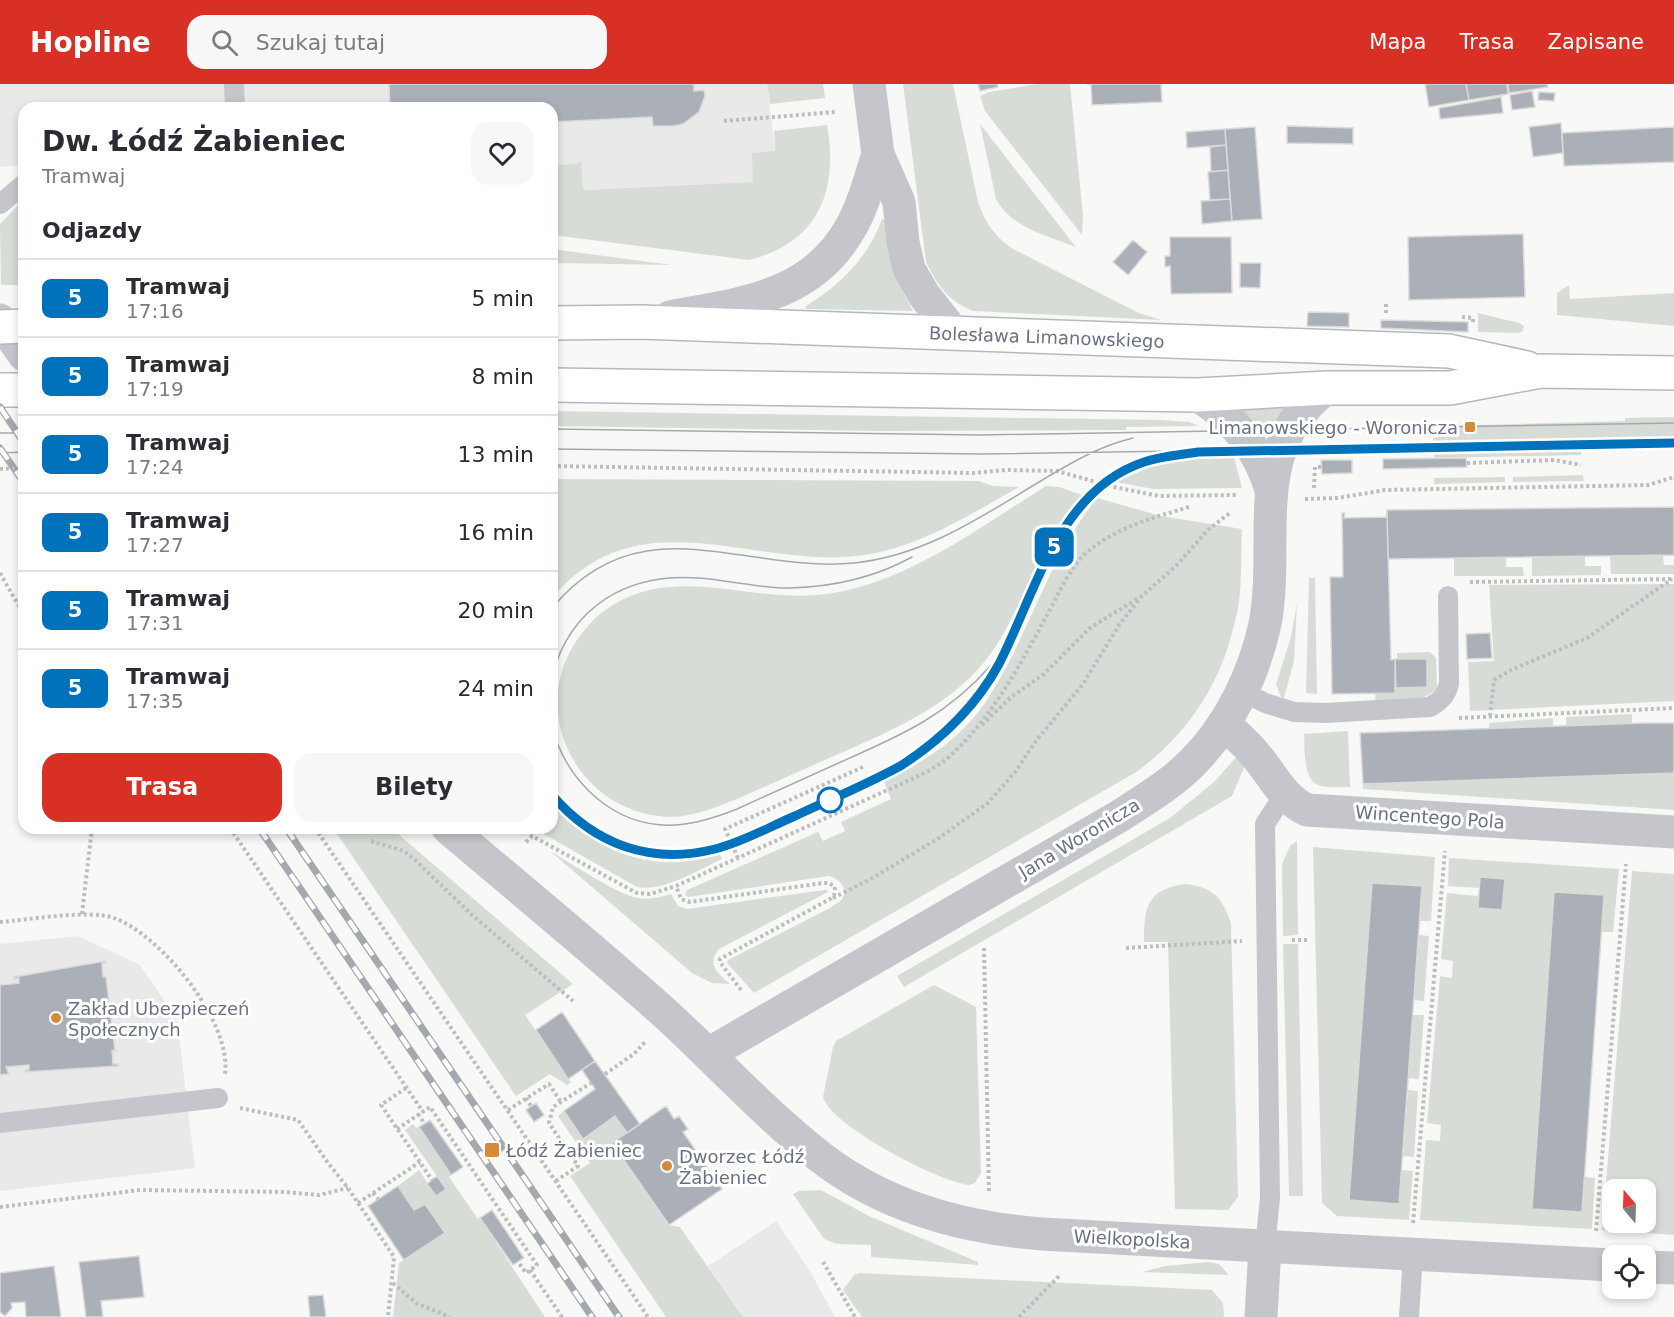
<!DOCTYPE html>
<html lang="pl">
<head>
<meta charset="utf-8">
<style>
  :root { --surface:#fff; --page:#f7f7f7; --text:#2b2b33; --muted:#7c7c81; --line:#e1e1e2; --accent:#d93025 }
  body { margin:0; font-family:"DejaVu Sans",sans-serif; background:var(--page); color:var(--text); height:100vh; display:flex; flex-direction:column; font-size:22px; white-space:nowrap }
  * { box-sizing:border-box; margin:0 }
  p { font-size:20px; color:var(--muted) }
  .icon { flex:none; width:33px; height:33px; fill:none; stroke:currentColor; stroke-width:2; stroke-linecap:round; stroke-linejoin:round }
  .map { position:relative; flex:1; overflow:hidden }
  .details { position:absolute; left:18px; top:18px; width:540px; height:732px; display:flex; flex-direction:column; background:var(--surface); border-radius:18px; box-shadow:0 3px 9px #0003 }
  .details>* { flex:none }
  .badge { padding:0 12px; border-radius:9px; font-size:21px; line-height:39px }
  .needle { width:39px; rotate:341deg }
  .buttons { position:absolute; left:1602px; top:1095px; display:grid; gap:12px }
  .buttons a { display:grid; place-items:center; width:54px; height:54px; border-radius:12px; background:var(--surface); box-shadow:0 3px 9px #0003; font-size:30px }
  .map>.badge { position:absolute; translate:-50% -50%; box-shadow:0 0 0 3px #fff }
  h2 { padding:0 24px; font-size:22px; line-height:54px }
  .round { display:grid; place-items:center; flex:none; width:63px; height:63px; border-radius:18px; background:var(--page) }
  .head { display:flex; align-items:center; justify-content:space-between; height:102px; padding:0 24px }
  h1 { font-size:28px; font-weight:600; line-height:45px }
  .primary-button { display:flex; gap:12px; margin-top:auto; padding:12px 24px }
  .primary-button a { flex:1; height:69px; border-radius:18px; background:var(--accent); color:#fff; font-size:24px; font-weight:600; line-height:69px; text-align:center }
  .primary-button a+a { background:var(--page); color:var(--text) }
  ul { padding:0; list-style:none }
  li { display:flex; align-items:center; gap:18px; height:78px; padding:0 24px; border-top:2px solid var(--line) }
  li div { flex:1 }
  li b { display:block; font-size:22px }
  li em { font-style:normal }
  li .badge { min-width:66px; font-weight:700; text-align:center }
  header { display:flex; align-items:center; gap:36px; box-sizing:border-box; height:84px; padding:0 30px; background:var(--accent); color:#fff }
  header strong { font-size:28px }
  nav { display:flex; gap:33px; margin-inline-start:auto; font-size:21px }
  .search { width:420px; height:54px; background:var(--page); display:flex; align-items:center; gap:15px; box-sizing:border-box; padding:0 21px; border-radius:18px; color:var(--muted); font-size:22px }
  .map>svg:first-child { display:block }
  .built { fill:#e9e9ea }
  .green { fill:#d7ddd6; fill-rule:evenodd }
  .building { fill:#abafb8; stroke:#dadad9; stroke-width:1.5 }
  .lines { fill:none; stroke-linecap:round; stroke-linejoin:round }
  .primary-casing { stroke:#b6b8bd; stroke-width:36 }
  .path { stroke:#bcbdc1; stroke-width:4; stroke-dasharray:3 3; stroke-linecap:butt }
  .service { stroke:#c4c6cb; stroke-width:20 }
  .minor { stroke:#c4c6cb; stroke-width:33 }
  .tertiary { stroke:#c4c6cb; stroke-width:33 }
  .primary { stroke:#fff; stroke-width:33 }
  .tram { stroke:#a6a8b0; stroke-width:1.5 }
  .rail-casing { stroke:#a6a8b0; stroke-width:7 }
  .rail { stroke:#fff; stroke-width:4.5; stroke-dasharray:14; stroke-linecap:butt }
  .primary-bridge-casing { stroke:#b6b8bd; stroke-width:36; stroke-linecap:butt }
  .path-bridge { stroke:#bcbdc1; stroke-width:4; stroke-dasharray:3 3; stroke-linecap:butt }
  .primary-bridge { stroke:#fff; stroke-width:33 }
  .line-casing { stroke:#fff; stroke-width:14 }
  .line { stroke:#0072bc; stroke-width:9 }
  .poi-dot { fill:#d68a39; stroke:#fff; stroke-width:2 }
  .stop-dot { fill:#fff; stroke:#0072bc; stroke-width:3 }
  .labels { text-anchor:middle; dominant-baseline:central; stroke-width:6; stroke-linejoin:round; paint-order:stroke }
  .street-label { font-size:18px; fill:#6a7185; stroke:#fff }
  .poi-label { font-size:18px; fill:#6a7185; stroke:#fff; text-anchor:start }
</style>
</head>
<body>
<header>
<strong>Hopline</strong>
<div class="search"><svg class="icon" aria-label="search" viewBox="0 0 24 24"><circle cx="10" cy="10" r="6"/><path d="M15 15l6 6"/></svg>Szukaj tutaj</div>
<nav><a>Mapa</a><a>Trasa</a><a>Zapisane</a></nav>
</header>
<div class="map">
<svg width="1674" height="1233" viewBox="0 0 1674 1233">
  <rect width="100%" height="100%" fill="#f8f9f6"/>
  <path class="built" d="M 0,0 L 767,0 L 775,67 L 753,98 L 583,106 L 576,80 L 552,81 L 552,24 L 24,24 L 24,81 L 0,83 Z
    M 78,852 L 140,881 L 177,935 L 195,1084 L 0,1107 L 0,860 Z
    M 776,1137 L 811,1189 L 835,1233 L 743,1233 L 708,1182 Z"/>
  <path class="green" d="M 767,0 L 823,0 L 825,14 L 770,20 Z
    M 903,0 L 953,0 L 978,118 C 985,138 994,151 1011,164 L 1139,229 L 1161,236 L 973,227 C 948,217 938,202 926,178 Z
    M 1038,0 L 1070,0 L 1083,132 L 1082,151 L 985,27 L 980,12 L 989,8 Z
    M 980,40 L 1076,163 C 1048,152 1011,144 996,115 Z
    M 827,41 C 839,107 818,159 749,176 L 552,151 L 552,81 L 576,80 L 581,77 L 583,106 L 753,98 L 752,69 L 775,67 L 774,47 Z
    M 24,117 L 24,201 L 1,201 L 0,140 L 19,120 Z
    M 882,135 L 885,136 L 896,195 L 913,227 L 806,225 L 806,222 C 840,201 868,174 882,135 Z
    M 552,165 L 672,181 L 552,179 Z
    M 1569,201 L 1570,215 L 1674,209 L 1674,242 L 1557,231 L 1557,209 Z
    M 1478,229 L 1519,239 L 1524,242 L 1523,247 L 1519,249 L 1478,248 Z
    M 1242,323 L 1285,323 L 1286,325 L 1279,341 L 1257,342 L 1241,326 Z
    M 552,327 L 1162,336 L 1189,338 L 1199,342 L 1126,343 L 1126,346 L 881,347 L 552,342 Z
    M 1674,333 L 1674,362 L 1581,363 L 1581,371 L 1434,374 L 1433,354 L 1438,353 L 1438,342 L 1625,337 L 1625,334 Z
    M 1234,373 L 1242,404 L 1153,405 L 1116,398 L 1152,382 L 1190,375 Z
    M 1583,391 L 1584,397 L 1513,398 L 1513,393 Z
    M 1505,393 L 1505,398 L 1434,400 L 1434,394 Z
    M 552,395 L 979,397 L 993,402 L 1019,403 C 964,434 909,470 844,473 C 740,478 635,416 552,514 Z
    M 1046,402 L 1059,403 L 1082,411 C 1040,453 1027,516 994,565 C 957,619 899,643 841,669 C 806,684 771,700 737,715 C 711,725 686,736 658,732 C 573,721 528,623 579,553 C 586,544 594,534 604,527 C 674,475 755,523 833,509 C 911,496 980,443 1046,402 Z
    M 1097,414 L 1161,432 L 1242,445 C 1241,469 1242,494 1239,518 C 1237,533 1232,548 1228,563 C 1211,615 1181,654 1138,687 L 754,909 L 727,879 L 728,876 L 830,824 C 833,821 840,818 842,815 C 849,804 839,795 829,792 L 689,813 L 685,811 L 687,806 L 818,748 L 823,757 L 845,747 L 841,738 L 891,715 L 884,698 C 913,683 941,667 964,644 C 984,625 997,600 1010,576 C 1038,521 1058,462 1097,414 Z
    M 1663,471 L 1664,481 L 1674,481 L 1674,490 L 1611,490 L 1610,472 Z
    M 1585,472 L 1585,482 L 1601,482 L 1601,491 L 1532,492 L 1532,473 Z
    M 1454,474 L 1506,474 L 1506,483 L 1523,483 L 1524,492 L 1454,492 Z
    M 1309,494 L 1315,494 L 1317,610 L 1306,609 Z
    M 1674,500 L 1674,617 L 1470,627 L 1468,578 L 1494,577 L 1489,501 Z
    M 1297,519 L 1294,577 L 1284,614 L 1281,613 L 1276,600 L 1291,553 Z
    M 1430,568 L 1436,574 L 1437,604 C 1422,620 1396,619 1376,620 L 1375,609 L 1395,609 L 1396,604 L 1427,603 L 1426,575 L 1397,575 L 1397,569 Z
    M 1632,630 L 1632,640 L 1566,642 L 1566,633 Z
    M 1553,634 L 1553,643 L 1489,645 L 1489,639 Z
    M 1348,647 L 1350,703 C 1341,703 1330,704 1321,702 C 1302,698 1305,665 1304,650 Z
    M 1239,670 L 1247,677 L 1232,712 L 904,903 L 897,892 L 1170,734 L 1214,698 Z
    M 1674,689 L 1674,726 L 1363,705 L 1363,700 Z
    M 552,722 C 589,759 634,784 688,777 C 699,776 709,773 720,770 L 722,775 C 699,786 663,808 637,803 L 533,744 L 552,744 Z
    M 333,744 L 391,744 L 573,900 L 525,931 L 571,998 L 567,1001 L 550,990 L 516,1012 Z
    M 1297,757 L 1298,851 L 1283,852 L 1282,780 L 1290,762 Z
    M 1313,763 L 1435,773 L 1431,837 L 1420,837 L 1422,802 L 1372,799 L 1349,1116 L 1399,1120 L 1402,1086 L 1413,1087 L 1409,1136 L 1337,1132 L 1322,1119 Z
    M 550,767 C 571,779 616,810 638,814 C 650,816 660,813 671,810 L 678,822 L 687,825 L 824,806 L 827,806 L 828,808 L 719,865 C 706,881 718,889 730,900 L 712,899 L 692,889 Z
    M 1449,774 L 1619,785 L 1613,848 L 1601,848 L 1604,811 L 1554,808 L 1532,1124 L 1582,1128 L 1585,1093 L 1595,1094 L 1592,1145 L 1420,1136 L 1426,1056 L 1440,1057 L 1441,1041 L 1427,1039 L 1440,892 L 1452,894 L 1453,877 L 1441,875 L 1447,809 L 1478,812 L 1478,824 L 1502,825 L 1504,795 L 1480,793 L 1479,804 L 1448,802 Z
    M 1632,787 L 1674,790 L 1674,1151 L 1602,1146 ZM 1612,1106 L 1646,1106 L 1646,1138 L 1612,1138 Z
    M 1186,800 C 1214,804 1222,813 1231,839 L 1238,1113 L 1228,1126 L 1175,1125 L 1168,858 L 1144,858 C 1144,824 1146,805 1186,800 Z
    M 1419,851 L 1429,852 L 1424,917 L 1414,916 Z
    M 1283,860 L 1298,860 L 1303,1112 L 1289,1112 Z
    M 934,901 L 976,923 L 981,1089 L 975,1099 L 969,1101 C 939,1098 830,1041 823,1013 L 833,963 L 836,957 Z
    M 1413,931 L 1424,931 L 1419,995 L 1408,994 Z
    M 1408,1006 L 1418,1007 L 1414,1073 L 1403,1072 Z
    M 564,1027 L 584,1055 L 615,1032 L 627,1049 L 612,1059 L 668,1141 L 680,1143 L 743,1233 L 666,1233 L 570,1092 L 590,1079 L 558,1032 Z
    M 413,1040 L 416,1044 L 419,1043 L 451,1091 L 449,1093 L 478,1135 L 480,1134 L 545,1233 L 393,1233 L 399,1179 L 444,1149 L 425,1120 L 414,1126 L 398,1102 L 419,1086 L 436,1112 L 446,1105 L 405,1046 Z
    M 821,1106 L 869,1132 L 978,1178 L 978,1181 L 871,1173 L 871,1161 L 837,1160 L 824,1155 L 793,1110 L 799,1107 Z
    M 1208,1178 L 1219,1180 L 1229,1191 L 1142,1188 L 1165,1182 Z
    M 860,1189 L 1212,1206 L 1223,1219 L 1224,1233 L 862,1233 L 843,1206 L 854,1191 Z"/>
  <path class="building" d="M 389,0 L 694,0 L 694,7 L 704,6 L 705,12 L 699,28 L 683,40 L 673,42 L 653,42 L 652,33 L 552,38 L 552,24 L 390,24 Z
    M 978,0 L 997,0 L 998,3 L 980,7 Z
    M 1087,0 L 1161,0 L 1162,18 L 1092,21 L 1091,1 Z
    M 1425,0 L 1466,0 L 1469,16 L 1429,23 Z
    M 1466,0 L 1507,0 L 1508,10 L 1469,16 Z
    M 1508,0 L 1547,0 L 1548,3 L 1509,9 Z
    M 1532,7 L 1535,23 L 1512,26 L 1510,11 Z
    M 1539,8 L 1555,9 L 1554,17 L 1538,16 Z
    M 1501,13 L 1503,29 L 1440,35 L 1439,24 Z
    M 1561,39 L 1563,69 L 1533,73 L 1529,43 Z
    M 1287,42 L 1353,44 L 1353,60 L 1287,59 Z
    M 1255,43 L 1262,135 L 1232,137 L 1225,45 Z
    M 1674,43 L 1674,78 L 1564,82 L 1562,49 Z
    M 1225,45 L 1226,61 L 1187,64 L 1186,48 Z
    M 1226,61 L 1228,86 L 1211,88 L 1210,63 Z
    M 1228,86 L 1230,115 L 1210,116 L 1208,88 Z
    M 1230,115 L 1232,137 L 1202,140 L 1201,117 Z
    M 1523,150 L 1525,213 L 1409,216 L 1408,153 Z
    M 1170,153 L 1231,153 L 1232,209 L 1171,210 L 1170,182 L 1165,183 L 1165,172 L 1170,172 Z
    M 1133,156 L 1147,168 L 1128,191 L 1113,178 Z
    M 1240,179 L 1261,179 L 1260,204 L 1240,203 Z
    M 1308,228 L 1349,229 L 1349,243 L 1307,242 Z
    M 1381,236 L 1468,238 L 1468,248 L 1381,244 Z
    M 1466,374 L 1467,383 L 1383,385 L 1383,375 Z
    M 1321,376 L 1352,376 L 1352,389 L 1322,390 Z
    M 1674,423 L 1674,471 L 1388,475 L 1387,426 Z
    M 1342,429 L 1345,429 L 1344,434 L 1386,433 L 1387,429 L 1391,576 L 1395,575 L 1395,609 L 1332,610 L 1330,493 L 1343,493 Z
    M 1490,549 L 1492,574 L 1467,575 L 1466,550 Z
    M 1395,575 L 1427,575 L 1427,603 L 1396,604 Z
    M 1645,639 L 1674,639 L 1674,689 L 1363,700 L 1360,649 Z
    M 1480,793 L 1505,795 L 1502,826 L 1478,824 Z
    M 1372,799 L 1422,802 L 1399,1120 L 1349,1116 Z
    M 1554,808 L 1604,811 L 1582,1128 L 1532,1125 Z
    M 105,877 L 106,879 L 102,879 L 103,893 L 106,893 L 115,967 L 112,966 L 113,980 L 118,980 L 118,982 L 25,988 L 25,986 L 29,986 L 29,981 L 6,983 L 9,990 L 0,991 L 0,901 L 19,899 L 19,894 L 14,895 L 14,893 Z
    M 562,928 L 595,977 L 568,995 L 536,946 Z
    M 595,977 L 640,1040 L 627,1049 L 615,1032 L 583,1055 L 564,1027 L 595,1005 L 582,986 Z
    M 536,1019 L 544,1031 L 534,1038 L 526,1026 Z
    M 666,1022 L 674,1035 L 679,1032 L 688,1045 L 683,1048 L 722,1105 L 669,1141 L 612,1059 Z
    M 430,1036 L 463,1083 L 451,1091 L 419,1043 Z
    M 437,1092 L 446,1105 L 436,1112 L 427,1100 Z
    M 398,1102 L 414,1126 L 425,1120 L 445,1149 L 404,1176 L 368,1122 Z
    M 492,1126 L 524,1174 L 513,1181 L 480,1134 Z
    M 139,1172 L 144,1213 L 101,1217 L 103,1233 L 86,1233 L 79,1178 Z
    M 54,1182 L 61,1233 L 26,1233 L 25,1218 L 11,1219 L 12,1224 L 5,1232 L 0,1228 L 0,1189 Z
    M 323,1211 L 326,1233 L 310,1233 L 308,1212 Z"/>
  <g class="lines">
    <defs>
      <g id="primary">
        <path id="s1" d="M 552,239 L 641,238 L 1449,267 L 1527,284"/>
        <path d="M 552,301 L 1197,311 L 1327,304 L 1450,304 L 1541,287 L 1674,289"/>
        <path d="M 0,306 L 24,306"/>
      </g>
    </defs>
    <use href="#primary" class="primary-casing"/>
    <path class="path" d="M 724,37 L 836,28
      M 1386,220 L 1386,231
      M 1462,233 L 1473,234 L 1473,239
      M 1467,379 L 1554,376 L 1581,381
      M 552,382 L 974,389 L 1006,386 L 1057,387 L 1114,403 L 1159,412 L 1238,411
      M 1314,404 L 1315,383 L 1321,383
      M 1305,415 L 1338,414 L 1385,406 L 1648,401 L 1674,393
      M 0,489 L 24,531
      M 1470,498 L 1673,495
      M 1490,632 L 1494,596 L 1511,586 L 1587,554 L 1672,495
      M 1459,634 L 1674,624
      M 982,641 L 1010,614 L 1044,590 L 1091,543 L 1139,514
      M 230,744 L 423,1028
      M 315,744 L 648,1233
      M 371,757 L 404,767 L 414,775 L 471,830 L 573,917
      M 526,758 L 532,752 L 637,809 L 650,810 L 676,802
      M 738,774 L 725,745 L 863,683
      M 833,814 L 869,796 L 939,754 L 988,719 L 1015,688 L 1036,657 L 1083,600 L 1119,541 L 1142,512 L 1176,482 L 1208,446 L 1231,428
      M 82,830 L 92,744
      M 0,838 C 27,836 90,825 114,834 C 161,851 232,938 225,990
      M 1292,856 L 1307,856
      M 984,864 L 989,1109
      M 1126,864 L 1242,857
      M 741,906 L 720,878 L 720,875 L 830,815 L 834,811 L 835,803 L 829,799 L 823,799 L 690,818 L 681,815 L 676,802 L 914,694 C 926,688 939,682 949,673 C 992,634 1020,581 1047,531 C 1057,513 1070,483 1086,469 C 1115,444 1152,434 1189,423
      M 605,990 L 634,970 L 645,958
      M 406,1004 L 381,1021 L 432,1096
      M 526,1014 L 531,1022
      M 240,1024 L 298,1036 L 328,1079 L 348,1104 L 394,1173 L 388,1233
      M 508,1026 L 549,1000 L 561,1018
      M 418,1030 L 424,1039
      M 397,1045 L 430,1023 L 537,1181 L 526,1189 L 518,1178
      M 556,1097 L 578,1082 L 549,1039 L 553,1023 L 591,999
      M 373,1109 L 378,1115
      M 358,1119 L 420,1078
      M 0,1123 L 140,1106 L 284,1108 L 319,1111 L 348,1104
      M 1413,1139 L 1445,767
      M 1596,1147 L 1626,780
      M 823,1178 L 855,1233
      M 530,1186 L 562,1233
      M 393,1199 L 416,1219 L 450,1233
      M 1019,1233 L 1061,1190"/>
    <path class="service" d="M 234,0 L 235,24
      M 0,120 L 24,100
      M 1242,607 L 1265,619 L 1294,628 L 1325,629 L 1430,623 C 1440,617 1446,612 1449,600 L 1448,512
      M 0,1039 L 218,1014
      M 1265,1163 L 1270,1114 L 1265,740 L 1284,711
      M 1409,1233 L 1413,1171"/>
    <path class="minor" d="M 1224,640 C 1236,651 1248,661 1258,674 C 1274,693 1283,715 1307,726 L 1674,748
      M 1261,1233 L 1265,1163"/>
    <path class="tertiary" d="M 869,0 L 878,70 L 899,118 L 903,158 L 909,185 L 924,211 L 954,249
      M 670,233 C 741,219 812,214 851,143 C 864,121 870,94 878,70
      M 0,236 L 24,271
      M 1197,311 C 1234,334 1259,364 1271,406
      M 448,744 C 522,807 597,868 669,933 C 719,979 765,1030 819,1072 C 883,1122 963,1144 1042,1150 L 1612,1181
      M 708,970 L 1118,733 C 1144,716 1170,701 1192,679 C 1229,642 1254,591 1265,540 C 1281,456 1245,364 1327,304
      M 1646,1183 L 1674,1184"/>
    <use href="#primary" class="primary"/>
    <path class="tram" d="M 552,345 L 980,351 L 1674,339
      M 0,349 L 24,349
      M 552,365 L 983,370 L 1674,359
      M 0,369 L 24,368
      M 552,524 C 641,417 744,490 854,479 C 924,472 981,433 1039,398 C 1069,380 1099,362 1133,354
      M 552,592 C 571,522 627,489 698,494 C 728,496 758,504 789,504 C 831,503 874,494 912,473
      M 552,643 C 567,698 614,744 675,741 C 697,740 717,733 737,725 C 772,709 807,693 843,677 C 902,651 948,631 992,580
      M 552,711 C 594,760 653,780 715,765 C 744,758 772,742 799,730 C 834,714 869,699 902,681 C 942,655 972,624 996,583 C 1046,500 1053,401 1163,374"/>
    <defs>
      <path id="rail" d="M 0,323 L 24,359
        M 0,364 L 24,399
        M 259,744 L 592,1233
        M 286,744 L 619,1233"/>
    </defs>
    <use href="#rail" class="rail-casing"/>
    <use href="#rail" class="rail"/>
    <defs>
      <path id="primary-bridge" d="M 0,243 L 24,242"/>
    </defs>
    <use href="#primary-bridge" class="primary-bridge-casing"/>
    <path class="path-bridge" d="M 0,385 L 24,384"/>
    <use href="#primary-bridge" class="primary-bridge"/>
  </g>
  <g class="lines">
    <defs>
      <path id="line" d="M 552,711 C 595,761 651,781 715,765 C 743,758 769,743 795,732 C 831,715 868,700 902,681 C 942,655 976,622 999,580 C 1036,508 1059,406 1144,378 C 1162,372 1180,371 1198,368 L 1674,359"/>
    </defs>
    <use href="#line" class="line-casing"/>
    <use href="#line" class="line"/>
  </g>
  <g class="poi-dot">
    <rect x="1464" y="337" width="12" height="12" rx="3"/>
    <circle cx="56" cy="934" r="6"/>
    <rect x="484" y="1058" width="16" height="16" rx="3"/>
    <circle cx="667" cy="1082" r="6"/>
  </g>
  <circle class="stop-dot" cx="830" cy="716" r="12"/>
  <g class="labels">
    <g class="street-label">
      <text stroke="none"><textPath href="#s1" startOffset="495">Bolesława Limanowskiego</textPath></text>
      <text transform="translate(1430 733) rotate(4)">Wincentego Pola</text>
      <text transform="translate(1079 754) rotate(-31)">Jana Woronicza</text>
      <text transform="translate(1132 1155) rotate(3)">Wielkopolska</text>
    </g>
    <g class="poi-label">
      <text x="1458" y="343" text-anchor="end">Limanowskiego - Woronicza</text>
      <text x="68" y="924">Zakład Ubezpieczeń<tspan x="68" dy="21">Społecznych</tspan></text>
      <text x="506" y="1066">Łódź Żabieniec</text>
      <text x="679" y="1072">Dworzec Łódź<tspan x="679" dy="21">Żabieniec</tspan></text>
    </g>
  </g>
</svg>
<div class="buttons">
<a><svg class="needle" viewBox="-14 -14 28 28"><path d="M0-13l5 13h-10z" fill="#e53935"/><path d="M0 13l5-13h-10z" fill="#7c7c81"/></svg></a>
<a><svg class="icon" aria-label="locate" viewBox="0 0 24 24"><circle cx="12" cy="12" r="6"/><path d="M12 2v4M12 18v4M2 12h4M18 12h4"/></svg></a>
</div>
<b class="badge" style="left:1054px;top:463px;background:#0072bc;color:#fff">5</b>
<section class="details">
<div class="head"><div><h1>Dw. Łódź Żabieniec</h1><p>Tramwaj</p></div><a class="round"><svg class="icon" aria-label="heart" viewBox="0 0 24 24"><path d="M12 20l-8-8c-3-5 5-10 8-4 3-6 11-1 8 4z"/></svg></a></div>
<h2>Odjazdy</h2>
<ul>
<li><span class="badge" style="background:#0072bc;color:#fff">5</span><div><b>Tramwaj</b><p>17:16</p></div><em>5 min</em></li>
<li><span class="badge" style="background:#0072bc;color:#fff">5</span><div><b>Tramwaj</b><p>17:19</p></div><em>8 min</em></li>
<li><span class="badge" style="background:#0072bc;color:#fff">5</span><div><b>Tramwaj</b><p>17:24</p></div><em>13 min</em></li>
<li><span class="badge" style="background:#0072bc;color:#fff">5</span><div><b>Tramwaj</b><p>17:27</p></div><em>16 min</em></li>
<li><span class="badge" style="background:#0072bc;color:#fff">5</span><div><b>Tramwaj</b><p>17:31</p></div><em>20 min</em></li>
<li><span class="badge" style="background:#0072bc;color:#fff">5</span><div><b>Tramwaj</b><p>17:35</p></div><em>24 min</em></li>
</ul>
<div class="primary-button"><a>Trasa</a><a>Bilety</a></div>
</section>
</div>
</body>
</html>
